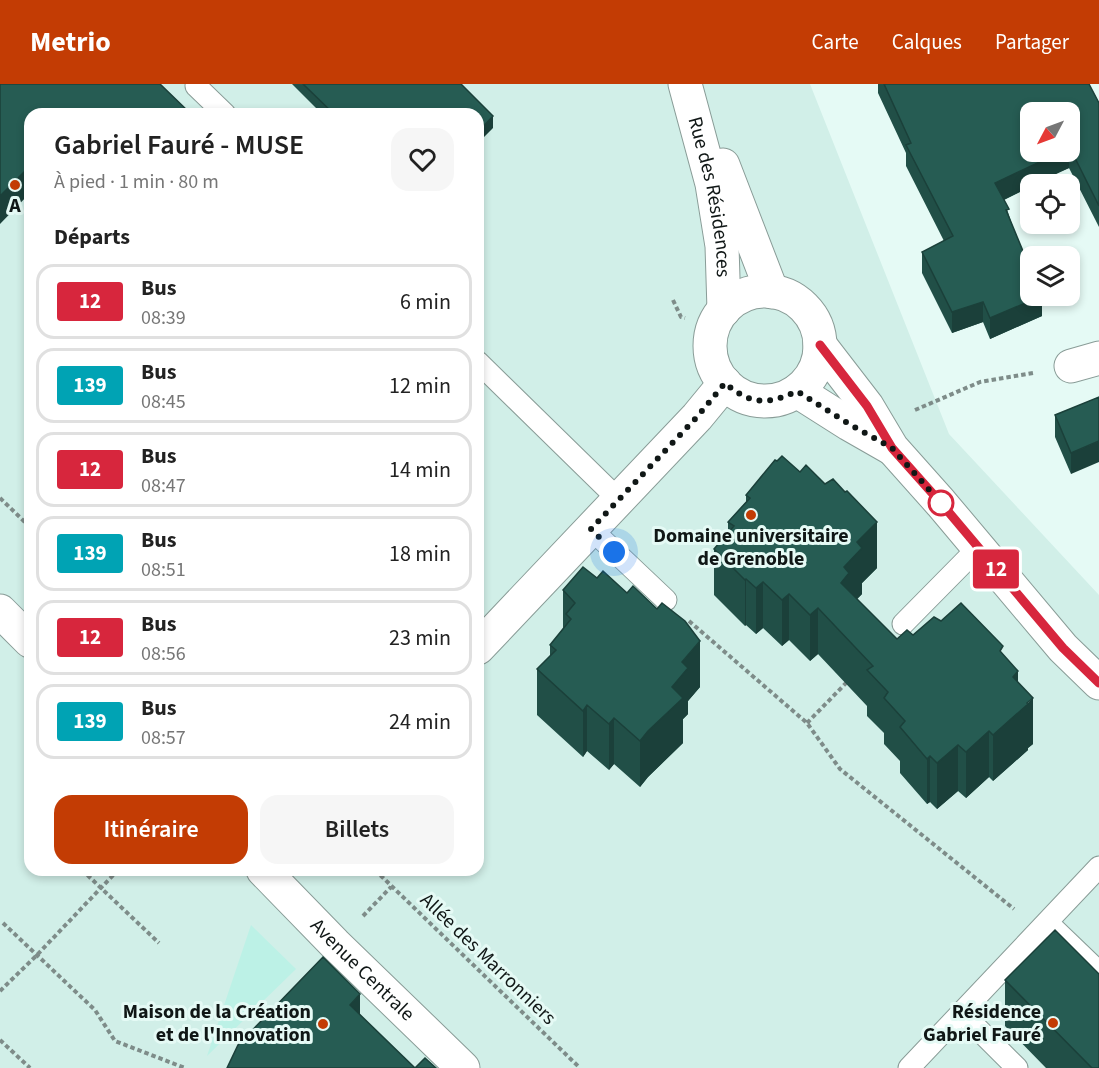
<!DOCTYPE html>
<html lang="fr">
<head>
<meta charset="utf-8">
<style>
  :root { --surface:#fff; --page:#f6f6f6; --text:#222; --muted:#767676; --line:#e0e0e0; --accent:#c33c04 }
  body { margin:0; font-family:"Source Sans 3",sans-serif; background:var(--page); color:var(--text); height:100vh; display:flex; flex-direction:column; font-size:22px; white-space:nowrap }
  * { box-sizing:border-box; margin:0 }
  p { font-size:20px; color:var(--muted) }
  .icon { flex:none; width:33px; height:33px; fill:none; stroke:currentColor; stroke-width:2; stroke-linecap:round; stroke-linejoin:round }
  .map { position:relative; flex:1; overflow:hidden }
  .side { position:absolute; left:24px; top:24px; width:460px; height:768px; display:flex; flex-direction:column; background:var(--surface); border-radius:18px; box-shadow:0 3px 9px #0003 }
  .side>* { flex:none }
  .badge { padding:0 12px; border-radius:4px; font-size:21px; line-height:39px }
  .needle { width:39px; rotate:229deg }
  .controls { position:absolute; left:1020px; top:18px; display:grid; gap:12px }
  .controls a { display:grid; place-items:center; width:60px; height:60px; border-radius:12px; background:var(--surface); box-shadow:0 3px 9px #0003; font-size:30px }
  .you { position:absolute; width:30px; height:30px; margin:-15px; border:4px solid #fff; border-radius:50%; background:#1a73e8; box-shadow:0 0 0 9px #1a73e833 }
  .map>.badge { position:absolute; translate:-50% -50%; box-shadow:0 0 0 3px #fff }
  h2 { padding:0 30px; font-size:22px; line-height:54px }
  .round { display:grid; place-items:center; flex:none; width:63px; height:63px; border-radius:18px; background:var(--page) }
  .headline { display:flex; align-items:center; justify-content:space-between; height:102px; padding:0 30px }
  h1 { font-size:28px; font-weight:600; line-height:45px }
  .primary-button { display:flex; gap:12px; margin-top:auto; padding:12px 30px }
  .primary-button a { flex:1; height:69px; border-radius:18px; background:var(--accent); color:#fff; font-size:24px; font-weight:600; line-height:69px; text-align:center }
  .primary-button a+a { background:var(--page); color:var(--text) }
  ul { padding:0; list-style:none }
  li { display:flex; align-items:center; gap:18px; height:75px; margin:0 12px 9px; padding:0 18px; border:3px solid var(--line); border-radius:18px }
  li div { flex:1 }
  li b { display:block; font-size:22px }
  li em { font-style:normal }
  li .badge { min-width:66px; font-weight:700; text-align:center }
  header { display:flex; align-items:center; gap:36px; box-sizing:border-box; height:84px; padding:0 30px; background:var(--accent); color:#fff }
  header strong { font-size:28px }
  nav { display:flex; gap:33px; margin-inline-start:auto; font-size:21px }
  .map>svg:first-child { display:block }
  .built { fill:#d1efe8; fill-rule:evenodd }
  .green { fill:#bcf1e6 }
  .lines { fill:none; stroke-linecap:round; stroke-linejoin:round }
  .service-casing { stroke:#899c97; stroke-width:23 }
  .minor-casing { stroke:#899c97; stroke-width:35 }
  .tertiary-casing { stroke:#899c97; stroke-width:35 }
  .path { stroke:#7e8c89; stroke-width:4; stroke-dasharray:4.5 3; stroke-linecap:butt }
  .service { stroke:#fff; stroke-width:21 }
  .minor { stroke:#fff; stroke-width:33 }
  .tertiary { stroke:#fff; stroke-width:33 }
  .wall { fill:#214f47; fill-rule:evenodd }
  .shaded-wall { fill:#1b403a }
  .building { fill:#265c53; stroke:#1b403a; stroke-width:1.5 }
  .line-casing { stroke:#fff; stroke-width:14 }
  .line { stroke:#d7263d; stroke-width:9 }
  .walk { stroke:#101716; stroke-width:6; stroke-dasharray:0 10.8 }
  .poi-dot { fill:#c33c04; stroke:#e5faf5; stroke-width:2 }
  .stop-dot { fill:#fff; stroke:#d7263d; stroke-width:3 }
  .labels { text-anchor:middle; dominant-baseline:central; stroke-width:6; stroke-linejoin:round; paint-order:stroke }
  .street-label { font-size:20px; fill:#101716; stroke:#e5faf5 }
  .poi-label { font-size:20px; font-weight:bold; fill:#101716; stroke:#e5faf5 }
</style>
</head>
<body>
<header>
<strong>Metrio</strong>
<nav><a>Carte</a><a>Calques</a><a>Partager</a></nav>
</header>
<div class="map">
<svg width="1099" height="984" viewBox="0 0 1099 984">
  <rect width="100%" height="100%" fill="#e5faf5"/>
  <path class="built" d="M 0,0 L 810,0 L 949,350 L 1099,511 L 1099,984 L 0,984 ZM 30,30 L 478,30 L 478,786 L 30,786 Z"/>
  <path class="green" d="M 251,841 L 296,885 L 207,972 Z"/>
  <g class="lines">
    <defs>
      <path id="service" d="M 198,0 L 196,2 L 225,30
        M 478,278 L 619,416
        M 591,445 L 666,516
        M 903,540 L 978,464
        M 1047,838 L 1099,888
        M 961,928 L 1017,984
        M 909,984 L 1099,783"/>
      <g id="minor">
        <path d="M 1071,282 L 1099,274"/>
        <path d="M 0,527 L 30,557"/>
        <path d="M 478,564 L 697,333 L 725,299"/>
        <path id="s1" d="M 263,786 L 335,860 L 463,984"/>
      </g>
      <g id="tertiary">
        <path id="s2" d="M 685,0 L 712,100 L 722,162 L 724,226"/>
        <path d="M 723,81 L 772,208"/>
        <circle cx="765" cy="262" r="55"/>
        <path d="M 820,261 L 867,322 L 892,364 L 941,419 L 1063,564 L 1099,599"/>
        <path d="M 797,307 L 849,340 L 891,364"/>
      </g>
    </defs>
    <use href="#service" class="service-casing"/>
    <use href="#minor" class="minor-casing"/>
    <use href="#tertiary" class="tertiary-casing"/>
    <path class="path" d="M 673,216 L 681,233 L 685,234
      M 915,326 L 980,298 L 1033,289
      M 0,414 L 30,443
      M 689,537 L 807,639 L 840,685 L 1014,825
      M 807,639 L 848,597
      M 82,786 L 159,859
      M 375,786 L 580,984
      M 363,832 L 391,803
      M 3,839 L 95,926 L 115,957 L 185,984
      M 0,907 L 36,872 L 118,786
      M 0,956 L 30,984"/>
    <use href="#service" class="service"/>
    <use href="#minor" class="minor"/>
    <use href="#tertiary" class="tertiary"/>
  </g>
  <path class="wall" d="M 292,0 L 461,0 L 493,44 L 478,30 L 322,30 Z
    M 878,0 L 1089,0 L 1099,19 L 1099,143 L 1069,84 L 1030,100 L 1030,103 L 1004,116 L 1042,232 L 990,255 L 983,238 L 952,249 L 922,189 L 922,168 L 944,157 L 906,82 L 906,69 L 878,9 ZM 1070,28 L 1070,68 L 1030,68 Z
    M 1099,313 L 1071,390 L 1055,353 L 1055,331 Z
    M 746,411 L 877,484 L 862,499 L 862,510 L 857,515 L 897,555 L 913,551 L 941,537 L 1003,571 L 1018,598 L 1033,660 L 1028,664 L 1028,666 L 993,697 L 989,693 L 966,714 L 958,707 L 937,725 L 930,718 L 927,720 L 900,689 L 900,677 L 884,660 L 884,649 L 867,632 L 867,622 L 818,570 L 810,577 L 789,556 L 782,562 L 763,544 L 756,550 L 746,541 L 745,542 L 714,511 L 714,465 L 728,449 L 728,438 L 746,418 Z
    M 563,506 L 700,603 L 688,617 L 688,630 L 683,635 L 683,659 L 648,693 L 640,703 L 614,680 L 609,686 L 587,667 L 583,673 L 537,631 L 537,585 L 550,572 L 550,561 L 563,545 Z
    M 1005,896 L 1099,984 L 1046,984 L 1005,942 Z"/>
  <path class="shaded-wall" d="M 493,32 L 493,44 L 478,59 L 478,48 Z
    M 1061,68 L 1069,68 L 1069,84 L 1035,100 L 1030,100 L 1030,103 L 995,120 L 995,99 Z
    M 30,82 L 30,109 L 0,140 L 0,112 Z
    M 1042,212 L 1042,232 L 990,255 L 990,234 Z
    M 983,218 L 983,238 L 952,249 L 952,228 Z
    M 1099,357 L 1099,378 L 1071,390 L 1071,369 Z
    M 877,438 L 877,484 L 862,499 L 862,510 L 849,523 L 841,499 L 844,483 L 857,458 Z
    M 746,495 L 746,541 L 745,542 L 745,496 Z
    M 763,498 L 763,544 L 756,550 L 756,504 Z
    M 789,510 L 789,556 L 782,562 L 782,516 Z
    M 818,524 L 818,570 L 810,577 L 810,531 Z
    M 700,557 L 700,603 L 688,617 L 688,630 L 683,635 L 683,659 L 648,693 L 640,703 L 640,657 L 672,603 L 682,578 Z
    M 1018,587 L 1018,629 L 1033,614 L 1033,660 L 1028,664 L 1028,666 L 993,697 L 993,651 L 1013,593 Z
    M 587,621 L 587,667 L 583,673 L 583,627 Z
    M 614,634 L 614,680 L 609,686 L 609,640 Z
    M 989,647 L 989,693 L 966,714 L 966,668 Z
    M 958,661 L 958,707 L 937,725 L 937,679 Z
    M 930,672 L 930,718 L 927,720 L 927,675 Z
    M 360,910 L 360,956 L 350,921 Z"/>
  <path class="building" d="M 0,0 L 160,0 L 191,30 L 30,30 L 30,82 L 0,112 Z
    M 303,0 L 461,0 L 493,32 L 478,48 L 478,30 L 334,30 Z
    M 884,0 L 1089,0 L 1099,19 L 1099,122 L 1070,64 L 1070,28 L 1030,28 L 1030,68 L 1061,68 L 995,99 L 1009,125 L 1006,126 L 1030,184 L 1030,212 L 1042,212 L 990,234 L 983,218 L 952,228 L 922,168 L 953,152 L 906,61 L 911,59 Z
    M 1099,313 L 1099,357 L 1071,369 L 1055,331 Z
    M 782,372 L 800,388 L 806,381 L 825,400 L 833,395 L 845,408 L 847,407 L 877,438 L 857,458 L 862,464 L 844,483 L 849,489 L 841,499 L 897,555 L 907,546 L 913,551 L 934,533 L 941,537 L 961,519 L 1003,562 L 1000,567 L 1018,587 L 1013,593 L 1033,614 L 1027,619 L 1028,620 L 993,651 L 989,647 L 966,668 L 958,661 L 937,679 L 930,672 L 927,675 L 900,643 L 905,637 L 884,614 L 888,608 L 867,586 L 873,582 L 818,524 L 810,531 L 789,510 L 782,516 L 763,498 L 756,504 L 746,495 L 745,496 L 714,465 L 734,442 L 728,438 L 750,414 L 746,411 L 775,376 L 777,377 Z
    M 583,483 L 597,494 L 603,487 L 627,509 L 633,502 L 657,525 L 662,519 L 685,537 L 700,557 L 682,578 L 688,584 L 672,603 L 683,614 L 648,647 L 640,657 L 614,634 L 609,640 L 587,621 L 583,627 L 537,585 L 556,566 L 550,561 L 571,535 L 566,530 L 575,519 L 563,506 Z
    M 1055,846 L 1099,890 L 1099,984 L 1092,984 L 1005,896 Z
    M 323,873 L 360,910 L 350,921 L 415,984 L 227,984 L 238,961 Z
    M 425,974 L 436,984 L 415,984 Z"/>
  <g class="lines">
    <defs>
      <path id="line" d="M 820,261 L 867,322 L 892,364 L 941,419 L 1063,564 L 1099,599"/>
    </defs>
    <use href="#line" class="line-casing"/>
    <use href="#line" class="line"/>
    <path class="walk" d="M 614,468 L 591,445 L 697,333 L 725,299 C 750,321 768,321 797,307 L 849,340 L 892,364 L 941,419"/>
  </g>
  <g class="poi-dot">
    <circle cx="15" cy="101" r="6"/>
    <circle cx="751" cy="431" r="6"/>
    <circle cx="1053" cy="939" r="6"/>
    <circle cx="323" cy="940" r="6"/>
  </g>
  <circle class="stop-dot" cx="941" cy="419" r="12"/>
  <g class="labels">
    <g class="street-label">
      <text stroke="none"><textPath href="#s2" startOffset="116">Rue des Résidences</textPath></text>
      <text transform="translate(488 875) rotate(44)">Allée des Marronniers</text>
      <text stroke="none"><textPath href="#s1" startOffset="141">Avenue Centrale</textPath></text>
    </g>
    <g class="poi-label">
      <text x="15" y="122">A</text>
      <text x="751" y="452">Domaine universitaire<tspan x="751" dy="23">de Grenoble</tspan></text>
      <text x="311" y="928" text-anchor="end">Maison de la Création<tspan x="311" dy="23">et de l'Innovation</tspan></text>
      <text x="1041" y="928" text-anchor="end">Résidence<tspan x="1041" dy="23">Gabriel Fauré</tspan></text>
    </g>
  </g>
</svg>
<div class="controls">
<a><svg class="needle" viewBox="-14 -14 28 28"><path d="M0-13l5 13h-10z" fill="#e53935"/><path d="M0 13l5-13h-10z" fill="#767676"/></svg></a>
<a><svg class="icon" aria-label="locate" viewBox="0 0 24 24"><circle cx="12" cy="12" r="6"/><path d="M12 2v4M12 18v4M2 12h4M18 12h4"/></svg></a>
<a><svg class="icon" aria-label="layers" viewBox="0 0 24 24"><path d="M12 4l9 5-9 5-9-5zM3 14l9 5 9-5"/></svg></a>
</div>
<div class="you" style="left:614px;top:468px"></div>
<b class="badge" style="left:996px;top:485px;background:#d7263d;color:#fff">12</b>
<section class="side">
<div class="headline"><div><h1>Gabriel Fauré - MUSE</h1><p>À pied · 1 min · 80 m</p></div><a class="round"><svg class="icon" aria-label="heart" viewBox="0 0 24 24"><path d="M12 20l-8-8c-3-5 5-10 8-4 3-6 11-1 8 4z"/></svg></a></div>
<h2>Départs</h2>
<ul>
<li><span class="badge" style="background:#d7263d;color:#fff">12</span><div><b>Bus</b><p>08:39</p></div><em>6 min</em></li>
<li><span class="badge" style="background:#00a3b4;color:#fff">139</span><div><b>Bus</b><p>08:45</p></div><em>12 min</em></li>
<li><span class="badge" style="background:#d7263d;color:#fff">12</span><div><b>Bus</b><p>08:47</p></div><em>14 min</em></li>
<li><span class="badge" style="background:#00a3b4;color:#fff">139</span><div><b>Bus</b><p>08:51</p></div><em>18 min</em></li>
<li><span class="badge" style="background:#d7263d;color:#fff">12</span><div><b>Bus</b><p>08:56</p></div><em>23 min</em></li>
<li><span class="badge" style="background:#00a3b4;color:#fff">139</span><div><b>Bus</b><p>08:57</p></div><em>24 min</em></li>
</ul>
<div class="primary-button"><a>Itinéraire</a><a>Billets</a></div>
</section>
</div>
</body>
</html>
